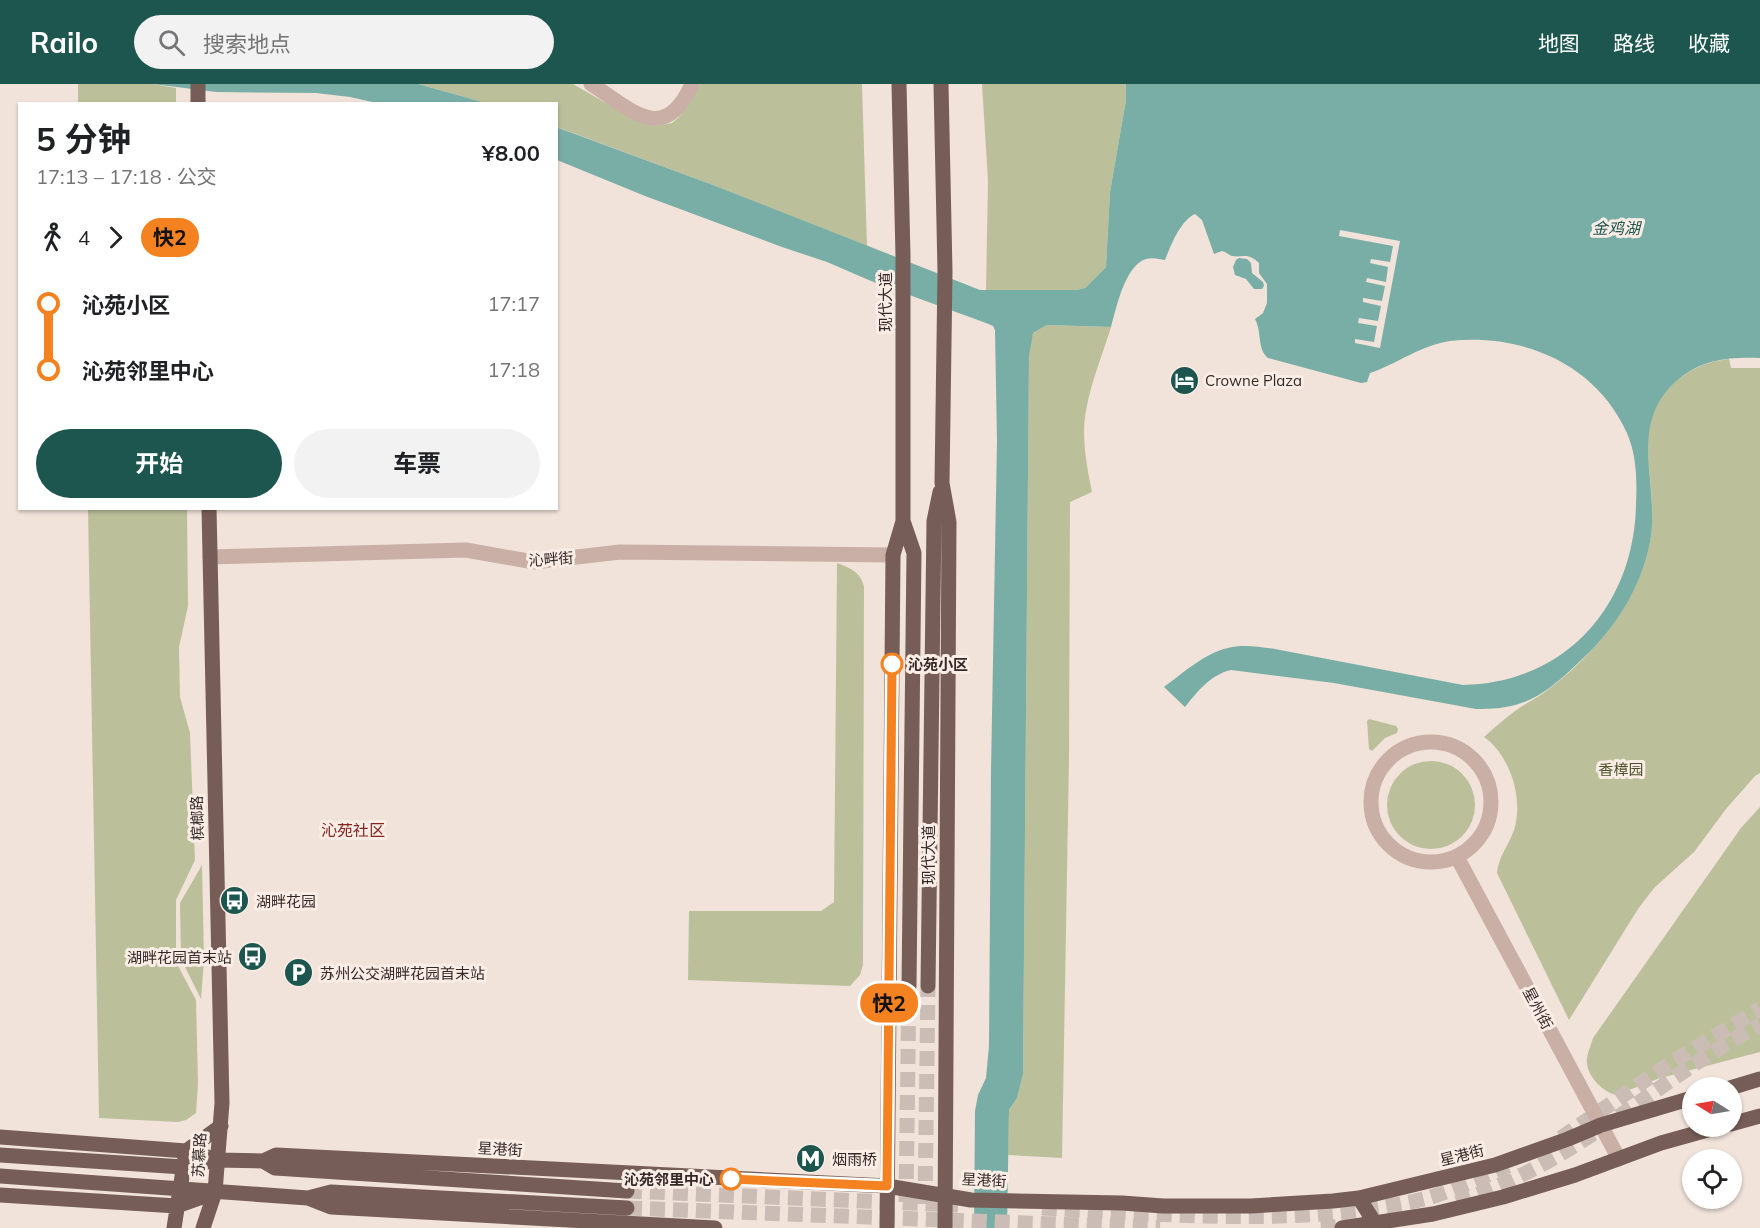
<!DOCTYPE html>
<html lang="zh">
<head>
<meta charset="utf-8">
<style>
  :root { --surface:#fff; --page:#f2f2f2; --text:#202124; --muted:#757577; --accent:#1d564f }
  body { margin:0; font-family:Mulish,"Noto Sans SC",sans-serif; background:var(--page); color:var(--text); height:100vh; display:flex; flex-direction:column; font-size:22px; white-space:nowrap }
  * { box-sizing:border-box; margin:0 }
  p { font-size:20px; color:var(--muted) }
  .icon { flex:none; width:33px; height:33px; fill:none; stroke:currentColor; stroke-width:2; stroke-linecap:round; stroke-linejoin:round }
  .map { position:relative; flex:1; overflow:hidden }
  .panel { position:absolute; left:18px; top:18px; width:540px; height:408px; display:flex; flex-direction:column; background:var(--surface); border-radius:0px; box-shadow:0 2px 4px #0004 }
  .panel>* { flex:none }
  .badge { padding:0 12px; border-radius:20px; font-size:21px; line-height:39px }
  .needle { width:39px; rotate:281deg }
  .tools { position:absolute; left:1682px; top:993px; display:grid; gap:12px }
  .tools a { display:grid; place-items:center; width:60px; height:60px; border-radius:50%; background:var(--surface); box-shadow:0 2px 4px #0004; font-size:30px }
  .map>.badge { position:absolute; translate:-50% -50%; box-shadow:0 0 0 3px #fff }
  .legs { display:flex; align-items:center; gap:9px; height:66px; padding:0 18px; font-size:20px }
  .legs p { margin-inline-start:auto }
  .overview { display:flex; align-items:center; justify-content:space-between; height:102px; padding:0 18px }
  h1 { font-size:33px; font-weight:700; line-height:45px }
  .cta { display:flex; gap:12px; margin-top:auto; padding:12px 18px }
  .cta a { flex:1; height:69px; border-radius:36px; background:var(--accent); color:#fff; font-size:24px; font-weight:700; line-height:69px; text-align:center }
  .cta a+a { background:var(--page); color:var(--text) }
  ul { padding:0 18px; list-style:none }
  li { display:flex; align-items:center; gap:21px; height:66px; font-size:22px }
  li i { display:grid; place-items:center; width:9px; height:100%; margin:0 8px; background:currentColor }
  li i::after { content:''; width:15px; height:15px; margin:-8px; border:4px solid; border-radius:50%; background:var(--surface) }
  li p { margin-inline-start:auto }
  li:first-child i { background:linear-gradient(#0000 50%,currentColor 0) }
  li:last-child i { background:linear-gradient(currentColor 50%,#0000 0) }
  header { display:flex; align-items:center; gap:36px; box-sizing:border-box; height:84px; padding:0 30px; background:var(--accent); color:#fff }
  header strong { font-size:28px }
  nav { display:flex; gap:33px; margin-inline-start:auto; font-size:21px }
  .search { width:420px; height:54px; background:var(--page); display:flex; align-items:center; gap:15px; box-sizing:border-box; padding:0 21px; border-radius:33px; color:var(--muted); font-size:22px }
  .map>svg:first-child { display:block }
  .green { fill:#bbc09a }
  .water { fill:#79aea6 }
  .pier { fill:#f1e2da }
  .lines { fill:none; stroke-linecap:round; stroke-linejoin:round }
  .major-tunnel { stroke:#cbbdb6; stroke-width:15; stroke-dasharray:15 8; stroke-linecap:butt }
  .minor { stroke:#c9afa6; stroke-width:15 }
  .major { stroke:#775d58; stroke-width:15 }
  .line-1-casing { stroke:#fff; stroke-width:14 }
  .line-1 { stroke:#f58220; stroke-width:9 }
  .stop-1-dot { fill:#fff; stroke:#f58220; stroke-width:3 }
  .labels { text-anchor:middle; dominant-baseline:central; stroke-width:6; stroke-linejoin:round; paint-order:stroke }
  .street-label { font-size:15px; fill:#352927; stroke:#f9ede6 }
  .poi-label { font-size:15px; fill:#352927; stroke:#f9ede6; text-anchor:start }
  .stop-label { font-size:15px; font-weight:bold; fill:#352927; stroke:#f9ede6; text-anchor:start }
  .park-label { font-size:15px; fill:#4c532b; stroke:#f9ede6 }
  .water-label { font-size:16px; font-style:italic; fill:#1d564f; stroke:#f9ede6 }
  .neighbourhood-label { font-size:16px; fill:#832521; stroke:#f9ede6 }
</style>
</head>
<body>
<header>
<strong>Railo</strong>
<div class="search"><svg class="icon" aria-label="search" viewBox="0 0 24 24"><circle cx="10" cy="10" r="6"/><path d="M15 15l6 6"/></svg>搜索地点</div>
<nav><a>地图</a><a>路线</a><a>收藏</a></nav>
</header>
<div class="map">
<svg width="1760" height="1144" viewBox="0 0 1760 1144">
  <rect width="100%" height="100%" fill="#f1e2da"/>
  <path class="green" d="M 78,0 L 153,0 L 176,4 L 176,19 L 78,19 Z
    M 418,0 L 573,0 L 639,38 L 655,42 L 672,39 L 679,33 L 687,23 L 700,0 L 862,0 L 867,162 L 713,101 L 557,43 L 556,20 L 486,19 Z
    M 982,0 L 1126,0 L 1126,16 L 1110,108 L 1106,183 L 1085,204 L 1076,206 L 986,206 L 988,97 Z
    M 1047,241 L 1111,243 C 1101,276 1085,312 1084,347 C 1084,368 1088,388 1092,408 L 1070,418 L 1069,674 L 1062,1074 L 1008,1071 L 1009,1026 L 1017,1014 L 1023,990 L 1029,263 L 1033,249 Z
    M 1729,275 L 1731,284 L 1760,284 L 1760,689 L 1755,692 L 1726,725 L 1694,768 L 1654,804 L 1638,825 L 1569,936 L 1497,789 C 1498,773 1509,761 1514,746 C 1524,715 1510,671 1484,653 C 1494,644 1504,635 1515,627 C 1524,620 1534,616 1542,610 C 1580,583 1614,546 1634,505 C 1644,485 1651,462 1652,439 C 1655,386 1630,334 1679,295 C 1694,283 1710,277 1729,275 Z
    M 88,425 L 187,425 L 188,522 L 179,563 L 180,613 L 190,649 L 195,776 L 176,816 L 176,878 L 196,916 L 198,999 L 196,1029 L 186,1036 L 178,1038 L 99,1034 Z
    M 837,479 C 850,484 861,488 864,503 L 863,881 L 860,891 L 850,902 L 688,896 L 689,827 L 821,827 L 834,818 Z
    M 1369,635 L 1396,642 L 1398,645 L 1397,649 L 1385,654 L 1372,667 L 1369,665 L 1367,637 Z
    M1387 721a44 44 0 1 1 88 0a44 44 0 1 1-88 0Z
    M 1760,723 L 1760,968 L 1660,994 L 1616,1011 C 1603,1008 1588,993 1587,979 C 1586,971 1591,962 1593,954 L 1741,744 Z
    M 202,781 L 204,876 L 201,915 L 181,875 L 180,819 Z"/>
  <path class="water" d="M 153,0 L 418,0 L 486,19 L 377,19 L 350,13 L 316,9 L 216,8 Z
    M 1126,0 L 1760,0 L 1760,274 C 1730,273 1703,275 1679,295 C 1625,339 1661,401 1650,458 C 1641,506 1612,549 1576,581 C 1543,612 1523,626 1476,625 L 1334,599 L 1231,586 C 1210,591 1198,607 1185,623 L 1164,603 C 1183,589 1205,569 1228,564 C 1243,560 1259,563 1275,565 L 1463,601 C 1566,599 1634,521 1636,421 C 1637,398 1637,372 1627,349 C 1596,280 1523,249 1450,257 C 1421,261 1397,280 1370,289 L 1367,298 L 1361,299 L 1268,274 C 1257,265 1262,248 1255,235 L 1263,229 L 1267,219 L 1267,200 L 1259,189 L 1259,179 C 1247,168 1244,174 1232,172 C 1229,171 1226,168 1222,167 L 1214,170 L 1202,136 L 1195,130 C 1180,137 1171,161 1165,176 C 1159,175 1153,173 1146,175 C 1125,181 1116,225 1111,243 L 1047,241 L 1033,249 L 1029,271 L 1023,990 L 1017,1014 L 1009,1026 L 1007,1144 L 974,1144 L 975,1027 L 978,1011 L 986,994 L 989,962 L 991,687 L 997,357 L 995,246 L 993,242 L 986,239 L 871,197 L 827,178 L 782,163 L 645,112 L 557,76 L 556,43 L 713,101 L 980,206 L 1076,206 L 1085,204 L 1106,183 L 1110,108 L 1126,16 Z
    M 1239,174 L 1247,175 L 1251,179 L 1252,189 L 1263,198 L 1264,202 L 1262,205 L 1254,205 L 1246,195 L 1235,191 L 1233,183 L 1236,176 Z"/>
  <path class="pier" d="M 1340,146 L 1400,157 L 1380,264 L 1355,259 L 1355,255 L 1374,258 L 1377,242 L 1358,239 L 1359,234 L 1378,237 L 1381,222 L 1363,218 L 1363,214 L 1382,217 L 1385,202 L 1366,198 L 1367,194 L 1386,198 L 1388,183 L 1370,179 L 1371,175 L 1390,178 L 1393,162 L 1339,152 Z"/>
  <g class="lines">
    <path class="major-tunnel" d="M 1561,1054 L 1666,982 L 1760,925
      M 627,1107 L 958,1121
      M 906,1118 L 909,902
      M 1457,1119 C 1493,1105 1531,1088 1564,1068 C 1631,1028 1691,977 1760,941
      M 925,1120 L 928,902
      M 627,1124 L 1160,1144
      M 1042,1124 C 1166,1130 1306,1144 1428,1114 C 1455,1106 1482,1094 1508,1082
      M 1321,1144 L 1354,1141"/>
    <path class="minor" d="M 591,0 C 631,25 664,63 692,0
      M 210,473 L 466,466 L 534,478 L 620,468 L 893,471
      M1371 718a60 60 0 1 1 120 0a60 60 0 1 1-120 0Z
      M 1457,773 L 1619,1075"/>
    <path class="major" d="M 198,0 L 198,20
      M 941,0 L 945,188 L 942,399 L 949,438 L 945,1144
      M 903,437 L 914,469 L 909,902
      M 928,902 L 934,437 L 940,408
      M 1730,1004 L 1760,995
      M 1731,1040 L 1760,1032
      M 0,1053 L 186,1067 L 214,1075
      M 0,1071 L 183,1083 L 217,1076 L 263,1077 L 276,1071 L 887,1102 L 971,1116 L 1122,1119 L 1163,1122 L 1251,1122 L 1333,1117 L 1359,1114 L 1495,1081 L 1568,1055 L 1601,1041 L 1692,1014
      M 263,1077 L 275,1084 L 627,1107
      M 0,1092 L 308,1114 L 331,1123 L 715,1144
      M 0,1111 L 177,1122 L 211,1110
      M 308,1114 L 331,1108 L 627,1124
      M 1359,1114 L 1378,1144
      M 174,1144 L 186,1067 L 221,1042
      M 203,1144 L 215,1108 L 222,1019 L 209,424
      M 887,1144 L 893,471 L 903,437 L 903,172 L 899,0
      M 1342,1144 L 1433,1130 L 1503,1113 L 1575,1091 L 1661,1059 L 1722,1042"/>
  </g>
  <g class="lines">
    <defs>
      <path id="line-1" d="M 731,1095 L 887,1102 L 892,580"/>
    </defs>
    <use href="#line-1" class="line-1-casing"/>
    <use href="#line-1" class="line-1"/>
  </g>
  <defs>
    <symbol id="hotel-disc" viewBox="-11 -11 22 22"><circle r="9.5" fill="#1d564f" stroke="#f9ede6"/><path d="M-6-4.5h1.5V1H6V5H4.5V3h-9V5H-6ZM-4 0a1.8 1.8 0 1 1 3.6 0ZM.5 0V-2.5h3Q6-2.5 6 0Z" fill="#fff"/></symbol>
    <symbol id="bus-disc" viewBox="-11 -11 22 22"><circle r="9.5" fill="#1d564f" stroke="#f9ede6"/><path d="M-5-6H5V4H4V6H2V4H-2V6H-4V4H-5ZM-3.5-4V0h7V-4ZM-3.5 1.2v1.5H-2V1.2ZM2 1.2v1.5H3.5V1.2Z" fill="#fff"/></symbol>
    <symbol id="parking-disc" viewBox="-11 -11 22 22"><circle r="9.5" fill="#1d564f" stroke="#f9ede6"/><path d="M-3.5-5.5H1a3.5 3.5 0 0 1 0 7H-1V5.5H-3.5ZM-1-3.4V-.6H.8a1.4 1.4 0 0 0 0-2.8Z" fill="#fff"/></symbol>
    <symbol id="metro-disc" viewBox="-11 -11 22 22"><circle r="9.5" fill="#1d564f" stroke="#f9ede6"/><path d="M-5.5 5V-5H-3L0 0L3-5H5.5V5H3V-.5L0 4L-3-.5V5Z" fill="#fff"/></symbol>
  </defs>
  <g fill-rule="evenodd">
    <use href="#hotel-disc" x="1168" y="280" width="33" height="33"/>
    <use href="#bus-disc" x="218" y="800" width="33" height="33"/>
    <use href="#bus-disc" x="236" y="856" width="33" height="33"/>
    <use href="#parking-disc" x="282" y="872" width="33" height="33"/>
    <use href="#metro-disc" x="794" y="1058" width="33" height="33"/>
  </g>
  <g class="stop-1-dot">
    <circle cx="892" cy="580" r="10"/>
    <circle cx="731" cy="1095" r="10"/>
  </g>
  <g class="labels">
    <g class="street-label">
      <text transform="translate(885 218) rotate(-90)">现代大道</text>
      <text transform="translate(551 475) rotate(-4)">沁畔街</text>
      <text transform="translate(197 734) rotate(-91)">槟榔路</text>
      <text transform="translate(928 771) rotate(-90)">现代大道</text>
      <text transform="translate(1538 924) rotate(62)">星州街</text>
      <text transform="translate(500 1065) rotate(3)">星港街</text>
      <text transform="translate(199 1071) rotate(-87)">苏慕路</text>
      <text transform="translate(1462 1071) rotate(-14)">星港街</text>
      <text transform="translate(984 1096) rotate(3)">星港街</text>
    </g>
    <g class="poi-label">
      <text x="1205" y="296">Crowne Plaza</text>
      <text x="256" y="817">湖畔花园</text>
      <text x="232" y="873" text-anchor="end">湖畔花园首末站</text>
      <text x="320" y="889">苏州公交湖畔花园首末站</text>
      <text x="832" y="1075">烟雨桥</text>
    </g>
    <g class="stop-label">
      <text x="908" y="580">沁苑小区</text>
      <text x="714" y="1095" text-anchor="end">沁苑邻里中心</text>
    </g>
    <g class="park-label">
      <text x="1621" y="685">香樟园</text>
    </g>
    <g class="water-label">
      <text x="1616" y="144">金鸡湖</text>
    </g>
    <g class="neighbourhood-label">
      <text x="353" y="746">沁苑社区</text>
    </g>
  </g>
</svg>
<div class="tools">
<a><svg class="needle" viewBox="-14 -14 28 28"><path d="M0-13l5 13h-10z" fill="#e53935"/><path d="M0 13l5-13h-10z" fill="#757577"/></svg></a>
<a><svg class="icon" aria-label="locate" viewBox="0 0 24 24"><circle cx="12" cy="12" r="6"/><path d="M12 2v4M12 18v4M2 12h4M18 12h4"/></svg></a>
</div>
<b class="badge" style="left:889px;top:919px;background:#f58220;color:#111">快2</b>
<section class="panel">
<div class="overview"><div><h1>5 分钟</h1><p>17:13 – 17:18 · 公交</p></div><b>¥8.00</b></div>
<div class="legs"><svg class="icon" aria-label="walk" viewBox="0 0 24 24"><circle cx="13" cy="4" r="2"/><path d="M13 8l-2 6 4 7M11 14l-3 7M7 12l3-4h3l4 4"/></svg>4<svg class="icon" aria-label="forward" viewBox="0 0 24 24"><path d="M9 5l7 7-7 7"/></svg><b class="badge" style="background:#f58220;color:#111">快2</b></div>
<ul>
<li><i style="color:#f58220"></i><b>沁苑小区</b><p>17:17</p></li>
<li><i style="color:#f58220"></i><b>沁苑邻里中心</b><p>17:18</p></li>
</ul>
<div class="cta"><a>开始</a><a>车票</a></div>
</section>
</div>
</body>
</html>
